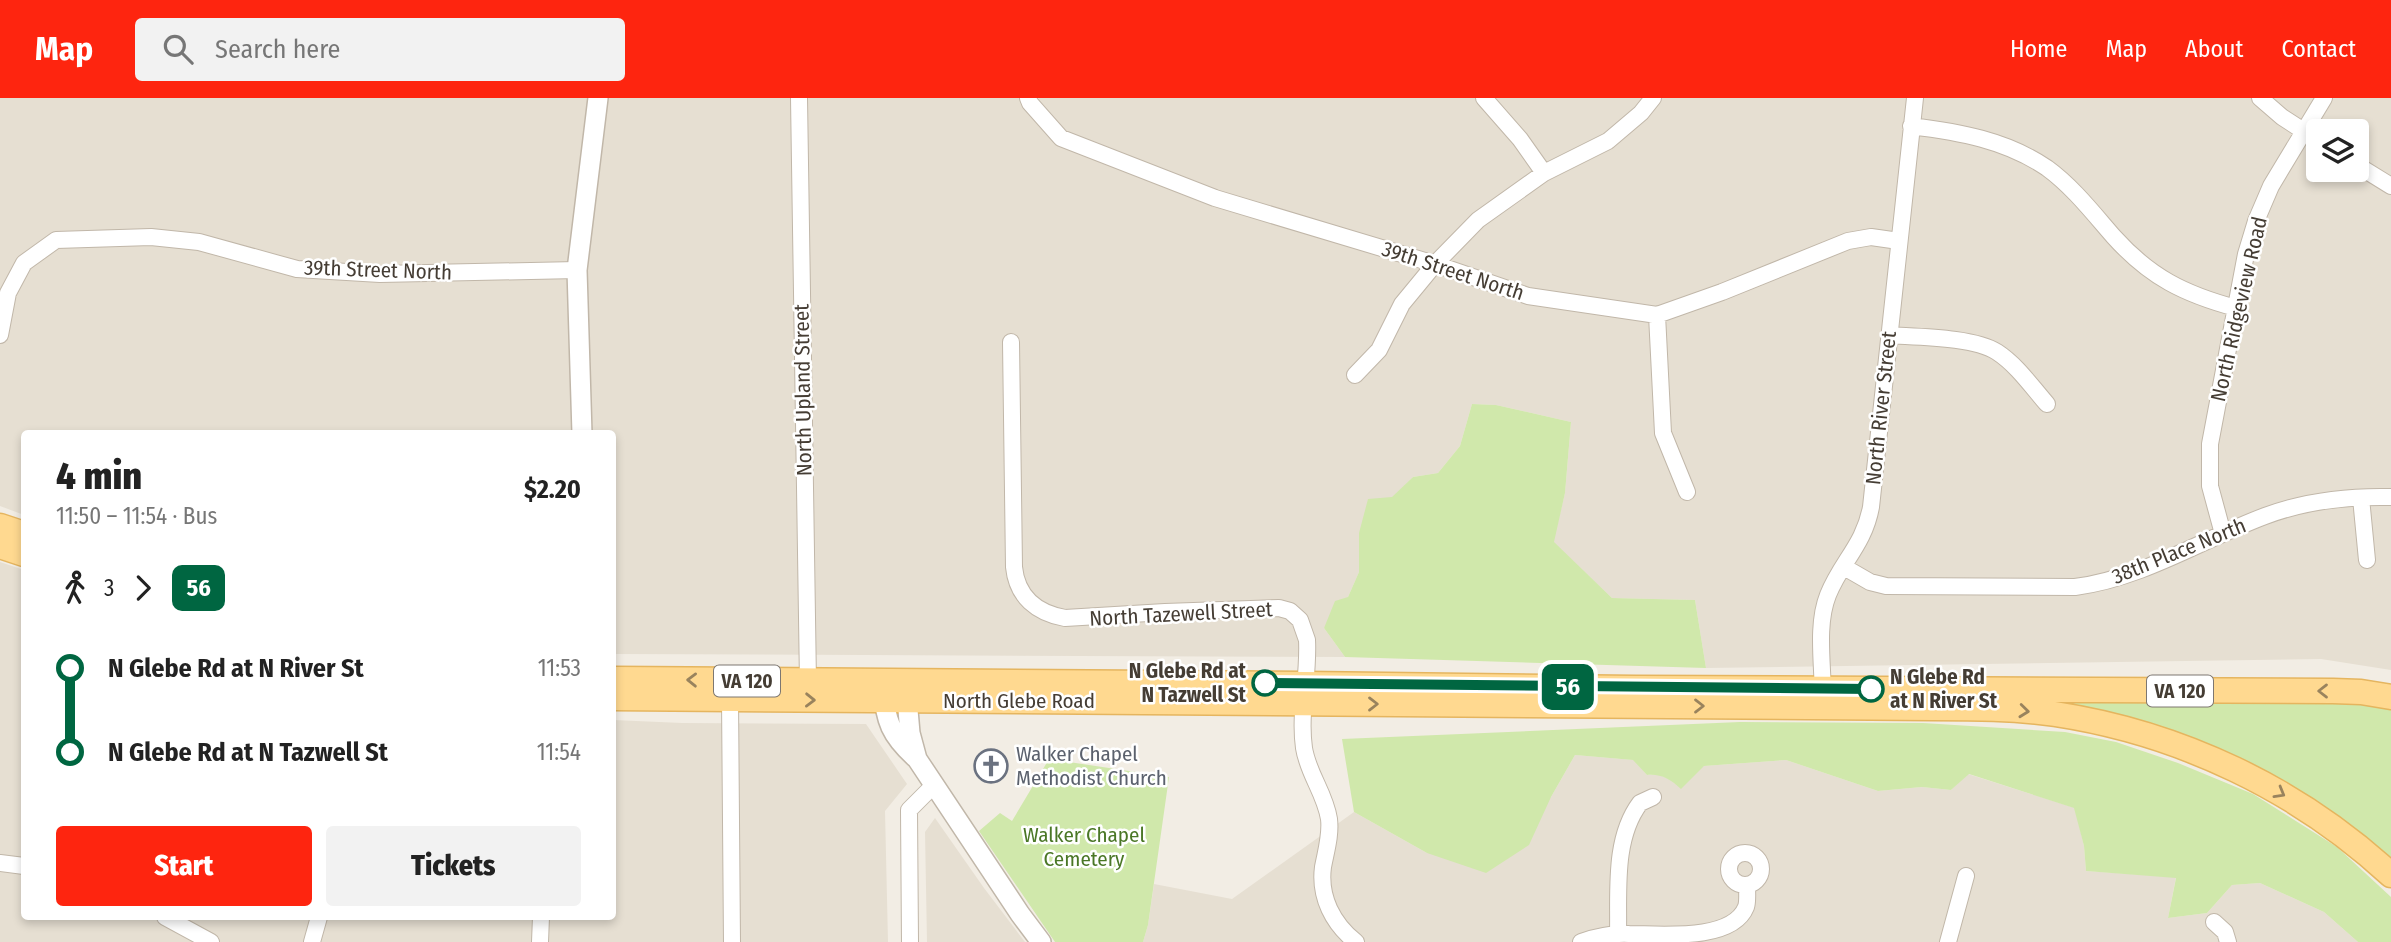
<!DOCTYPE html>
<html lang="en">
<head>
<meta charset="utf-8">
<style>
  :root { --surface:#fff; --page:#f2f2f2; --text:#222; --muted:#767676; --accent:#fe250f }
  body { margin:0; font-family:"Fira Sans Condensed",sans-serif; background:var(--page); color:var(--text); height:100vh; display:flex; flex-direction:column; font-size:26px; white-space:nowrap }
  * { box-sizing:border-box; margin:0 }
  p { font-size:23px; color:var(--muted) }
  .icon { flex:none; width:38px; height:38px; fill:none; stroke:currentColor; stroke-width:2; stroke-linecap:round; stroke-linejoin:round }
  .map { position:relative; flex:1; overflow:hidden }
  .panel { position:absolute; left:21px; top:332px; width:595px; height:490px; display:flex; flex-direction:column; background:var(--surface); border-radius:7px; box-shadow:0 4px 10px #0003 }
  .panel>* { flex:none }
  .badge { padding:0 14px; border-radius:10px; font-size:24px; line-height:46px }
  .tools { position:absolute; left:2306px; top:21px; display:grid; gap:14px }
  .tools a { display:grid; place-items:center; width:63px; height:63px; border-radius:7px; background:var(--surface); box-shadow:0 4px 10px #0003; font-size:35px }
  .map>.badge { position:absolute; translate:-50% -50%; box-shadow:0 0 0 4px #fff }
  .legs { display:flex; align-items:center; gap:10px; height:77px; padding:0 35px; font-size:23px }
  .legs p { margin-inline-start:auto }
  .headline { display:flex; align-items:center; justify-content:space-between; height:119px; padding:0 35px }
  h1 { font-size:38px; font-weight:800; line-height:52px }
  .button { display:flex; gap:14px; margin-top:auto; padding:14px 35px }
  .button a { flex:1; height:80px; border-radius:7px; background:var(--accent); color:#fff; font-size:28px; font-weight:800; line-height:80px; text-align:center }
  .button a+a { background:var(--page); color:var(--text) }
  ul { padding:0 35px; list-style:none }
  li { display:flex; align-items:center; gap:24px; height:84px; font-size:26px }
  li i { display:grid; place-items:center; width:10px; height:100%; margin:0 9px; background:currentColor }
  li i::after { content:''; width:18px; height:18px; margin:-9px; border:5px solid; border-radius:50%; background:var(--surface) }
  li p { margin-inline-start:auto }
  li:first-child i { background:linear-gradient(#0000 50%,currentColor 0) }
  li:last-child i { background:linear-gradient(currentColor 50%,#0000 0) }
  header { display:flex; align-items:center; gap:42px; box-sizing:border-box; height:98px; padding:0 35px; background:var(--accent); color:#fff }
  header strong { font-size:33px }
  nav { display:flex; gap:38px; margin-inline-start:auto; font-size:24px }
  .search { width:490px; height:63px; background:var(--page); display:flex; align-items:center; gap:18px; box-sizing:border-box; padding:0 24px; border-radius:7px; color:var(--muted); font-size:26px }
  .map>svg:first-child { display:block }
  .residential { fill:#e6dfd2; fill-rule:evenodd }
  .green { fill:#d0e8ab }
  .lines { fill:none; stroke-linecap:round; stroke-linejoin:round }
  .minor-casing { stroke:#c1b7a9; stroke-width:18 }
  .tertiary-casing { stroke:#c1b7a9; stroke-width:22 }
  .primary-casing { stroke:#e5b55f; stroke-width:27 }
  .minor { stroke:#fff; stroke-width:16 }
  .tertiary { stroke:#fff; stroke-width:19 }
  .primary { stroke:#ffd990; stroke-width:24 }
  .oneway { stroke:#99835d }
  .line-1-casing { stroke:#fff; stroke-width:16 }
  .line-1 { stroke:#006641; stroke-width:10 }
  .stop-1-dot { fill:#fff; stroke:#006641; stroke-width:3.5 }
  .labels { text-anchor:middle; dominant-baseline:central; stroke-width:5; stroke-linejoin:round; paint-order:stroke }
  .shield { fill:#fff; stroke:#7d7771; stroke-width:2 }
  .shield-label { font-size:19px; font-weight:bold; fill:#453d34 }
  .street-label { font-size:21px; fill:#453d34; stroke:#fff }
  .stop-label { font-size:21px; font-weight:bold; fill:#453d34; stroke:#fff; text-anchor:end }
  .worship-label { font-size:21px; fill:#5b616d; stroke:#fff; text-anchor:start }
  .park-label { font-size:21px; fill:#4a7726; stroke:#fff }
</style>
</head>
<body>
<header>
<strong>Map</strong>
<div class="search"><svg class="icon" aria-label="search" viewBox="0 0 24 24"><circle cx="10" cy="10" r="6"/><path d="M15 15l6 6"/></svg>Search here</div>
<nav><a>Home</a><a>Map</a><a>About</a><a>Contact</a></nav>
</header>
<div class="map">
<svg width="2391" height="844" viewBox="0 0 2391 844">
  <rect width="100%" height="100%" fill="#f2ede4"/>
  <path class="residential" d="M 0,0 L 2391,0 L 2391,572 L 2321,561 L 1706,570 L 1695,502 L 1612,500 L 1553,444 L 1565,395 L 1571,324 L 1496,307 L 1472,306 L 1460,348 L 1438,375 L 1413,379 L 1359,435 L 1359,474 L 1348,499 L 1324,530 L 1345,559 L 613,556 L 612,336 L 24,336 L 24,417 L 0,408 ZM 2319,33 L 2357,33 L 2357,72 L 2319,72 Z
    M 0,464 L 24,472 L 24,819 L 612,819 L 613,622 L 682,625 L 866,626 L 907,686 L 885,713 L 888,844 L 0,844 Z
    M 1575,657 L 1634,662 L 1647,677 L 1660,677 L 1673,683 L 1704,668 L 1786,662 L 1878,693 L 1922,689 L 1951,692 L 1968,676 L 2075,710 L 2084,748 L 2086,773 L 2176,779 L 2168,820 L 2207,815 L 2232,787 L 2260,785 L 2324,814 L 2358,844 L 1143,844 L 1148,827 L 1154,786 L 1232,801 L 1354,714 L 1427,755 L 1551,699 Z
    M 935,720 L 984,790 L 1025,844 L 927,844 L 925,734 Z"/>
  <path class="green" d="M 1472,306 L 1496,307 L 1571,324 L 1565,395 L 1554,444 L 1612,500 L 1695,502 L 1706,570 L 1345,559 L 1324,530 L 1335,503 L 1348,499 L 1359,474 L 1359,435 L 1368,401 L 1392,399 L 1413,379 L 1438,375 L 1460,348 Z
    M 2055,600 L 2391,607 L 2391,759 L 2311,701 L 2057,611 Z
    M 1740,624 L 1923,625 L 2065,634 L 2116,644 L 2178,665 L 2253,696 L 2337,749 L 2391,799 L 2391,844 L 2358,844 L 2324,814 L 2260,785 L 2232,787 L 2207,815 L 2168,820 L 2176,780 L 2086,773 L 2084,748 L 2074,710 L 1969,676 L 1951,692 L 1922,689 L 1878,693 L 1786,662 L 1704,668 L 1681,691 C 1670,681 1662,676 1647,677 L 1633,662 L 1575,657 L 1551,699 L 1529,747 L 1486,775 L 1427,755 L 1354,714 L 1342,641 Z
    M 1049,661 L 1169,679 L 1148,827 L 1143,844 L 1055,844 L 979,733 L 1000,715 L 1012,723 Z"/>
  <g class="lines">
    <defs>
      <path id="minor" d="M 799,0 L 808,584
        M 1028,0 L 1030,5 L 1061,40 L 1215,100 L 1435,166 L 1528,198 L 1657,217 L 1722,194 L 1848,143 L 1871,139 L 1899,143
        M 1484,0 L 1520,41 L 1544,75
        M 2260,0 L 2282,19 L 2319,43
        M 1911,28 C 1959,34 2006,42 2047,70 C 2073,89 2093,115 2114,139 C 2150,179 2184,196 2236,210
        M 2357,67 L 2391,88
        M 1657,217 L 1663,335 L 1687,394
        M 0,237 L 8,195 L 24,165 L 56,142 L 151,139 L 199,144 L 297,171 L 380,176 L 577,172
        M 1889,237 C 1918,239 1974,239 1997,254 C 2017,267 2032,289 2047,306
        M 1011,244 L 1014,469 C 1017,499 1037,515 1065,520 L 1165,514 L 1279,510 L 1290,513 L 1300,522 L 1307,542 C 1309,578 1299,615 1304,650 C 1308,676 1325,695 1329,721 C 1331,737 1326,753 1323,769 C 1319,799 1333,826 1356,844
        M 1355,277 L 1379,252 L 1402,206 L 1435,166 L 1478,122 L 1544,75 L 1608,43 L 1641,15 L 1653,0
        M 2361,400 L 2367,462
        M 2223,436 L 2210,388 L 2210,346 L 2246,156 L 2256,123 L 2271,88 L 2324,0
        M 1844,469 L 1870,484 L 1886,488 L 2075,489 C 2143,480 2201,442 2265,418 C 2305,403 2348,398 2391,399
        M 1823,600 C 1823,567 1816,527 1828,497 C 1841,464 1864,447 1871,409 L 1915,0
        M 730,601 L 732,844
        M1729 771a16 16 0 1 1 32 0a16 16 0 1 1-32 0Z
        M 0,765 L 24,768
        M 165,819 L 211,844
        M 2214,824 L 2225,834 L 2228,844
        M 1618,836 C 1619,794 1613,741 1640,705 L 1653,699
        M 312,844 L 319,819
        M 540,844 L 541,819
        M 910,844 L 909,712 L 934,687
        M 1581,844 C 1596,839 1613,835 1629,836 C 1659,836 1732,844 1746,809 C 1748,803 1747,795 1747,788
        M 1948,844 L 1966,778"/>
      <path id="tertiary" d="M 582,336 L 577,172 L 598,0
        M 883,589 C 885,623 891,638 917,661 L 1020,816 L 1041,844
        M 906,589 L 910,635 L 917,661"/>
      <path id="primary" d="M 0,428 L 24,436
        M 0,448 L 24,456
        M 612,581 L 1306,586 L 1636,590 L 2333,593 L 2361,594 L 2391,599
        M 612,600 L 1932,610 C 1973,610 2014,610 2055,616 C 2180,635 2298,691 2391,777"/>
    </defs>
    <use href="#minor" class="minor-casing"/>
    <use href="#tertiary" class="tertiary-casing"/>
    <use href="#primary" class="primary-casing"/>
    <use href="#minor" class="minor"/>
    <use href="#tertiary" class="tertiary"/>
    <use href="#primary" class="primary"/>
  </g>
  <defs><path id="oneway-chevron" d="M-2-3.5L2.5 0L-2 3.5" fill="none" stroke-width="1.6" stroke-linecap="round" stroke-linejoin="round" transform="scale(1.75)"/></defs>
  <g class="oneway">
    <use href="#oneway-chevron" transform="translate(692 582) rotate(-179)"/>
    <use href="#oneway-chevron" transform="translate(2323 593) rotate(-180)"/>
    <use href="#oneway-chevron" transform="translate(810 602) rotate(1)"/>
    <use href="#oneway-chevron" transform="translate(1373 606)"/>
    <use href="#oneway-chevron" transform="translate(1699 608)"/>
    <use href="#oneway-chevron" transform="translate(2024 613) rotate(6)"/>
    <use href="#oneway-chevron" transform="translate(2280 695) rotate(30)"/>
  </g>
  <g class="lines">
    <defs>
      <path id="line-1" d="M 1265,585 L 1871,591"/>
    </defs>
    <use href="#line-1" class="line-1-casing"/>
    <use href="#line-1" class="line-1"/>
  </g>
  <defs>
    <symbol id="church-ring" viewBox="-11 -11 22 22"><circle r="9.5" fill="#fff" stroke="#6b7280" stroke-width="1.5"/><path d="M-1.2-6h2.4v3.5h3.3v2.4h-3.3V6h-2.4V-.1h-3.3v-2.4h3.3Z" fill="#6b7280"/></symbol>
  </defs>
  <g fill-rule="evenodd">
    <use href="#church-ring" x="972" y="649" width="38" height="38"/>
  </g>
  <g class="stop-1-dot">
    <circle cx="1265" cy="585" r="12"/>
    <circle cx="1871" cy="591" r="12"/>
  </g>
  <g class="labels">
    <g class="shield">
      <rect x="714" y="567.5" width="66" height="31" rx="5"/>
      <rect x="2147" y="577.5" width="66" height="31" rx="5"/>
    </g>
    <g class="shield-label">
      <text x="747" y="583">VA 120</text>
      <text x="2180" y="593">VA 120</text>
    </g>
    <g class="street-label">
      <text transform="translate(378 172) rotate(2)">39th Street North</text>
      <text transform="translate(1453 173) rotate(18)">39th Street North</text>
      <text transform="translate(2239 211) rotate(-77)">North Ridgeview Road</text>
      <text transform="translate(803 292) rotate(-91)">North Upland Street</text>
      <text transform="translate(1881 310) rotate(-84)">North River Street</text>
      <text transform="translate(2179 453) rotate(-22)">38th Place North</text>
      <text transform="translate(1181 516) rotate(-3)">North Tazewell Street</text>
      <text x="1019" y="603">North Glebe Road</text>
    </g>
    <g class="stop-label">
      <text x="1246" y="573">N Glebe Rd at<tspan x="1246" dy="24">N Tazwell St</tspan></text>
      <text x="1890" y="579" text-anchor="start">N Glebe Rd<tspan x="1890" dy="24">at N River St</tspan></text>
    </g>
    <g class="worship-label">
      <text x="1016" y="656">Walker Chapel<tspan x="1016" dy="24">Methodist Church</tspan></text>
    </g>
    <g class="park-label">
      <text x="1084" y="737">Walker Chapel<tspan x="1084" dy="24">Cemetery</tspan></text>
    </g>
  </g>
</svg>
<div class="tools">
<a><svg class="icon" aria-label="layers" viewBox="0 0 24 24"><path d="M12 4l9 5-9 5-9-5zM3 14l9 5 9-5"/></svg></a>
</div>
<b class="badge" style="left:1568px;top:589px;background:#006641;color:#fff">56</b>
<section class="panel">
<div class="headline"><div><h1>4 min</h1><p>11:50 – 11:54 · Bus</p></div><b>$2.20</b></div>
<div class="legs"><svg class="icon" aria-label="walk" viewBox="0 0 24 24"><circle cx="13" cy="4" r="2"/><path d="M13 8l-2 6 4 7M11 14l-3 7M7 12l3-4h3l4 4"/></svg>3<svg class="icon" aria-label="forward" viewBox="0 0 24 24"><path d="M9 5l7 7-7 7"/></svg><b class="badge" style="background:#006641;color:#fff">56</b></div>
<ul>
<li><i style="color:#006641"></i><b>N Glebe Rd at N River St</b><p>11:53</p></li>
<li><i style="color:#006641"></i><b>N Glebe Rd at N Tazwell St</b><p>11:54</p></li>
</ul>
<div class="button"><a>Start</a><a>Tickets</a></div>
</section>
</div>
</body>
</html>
